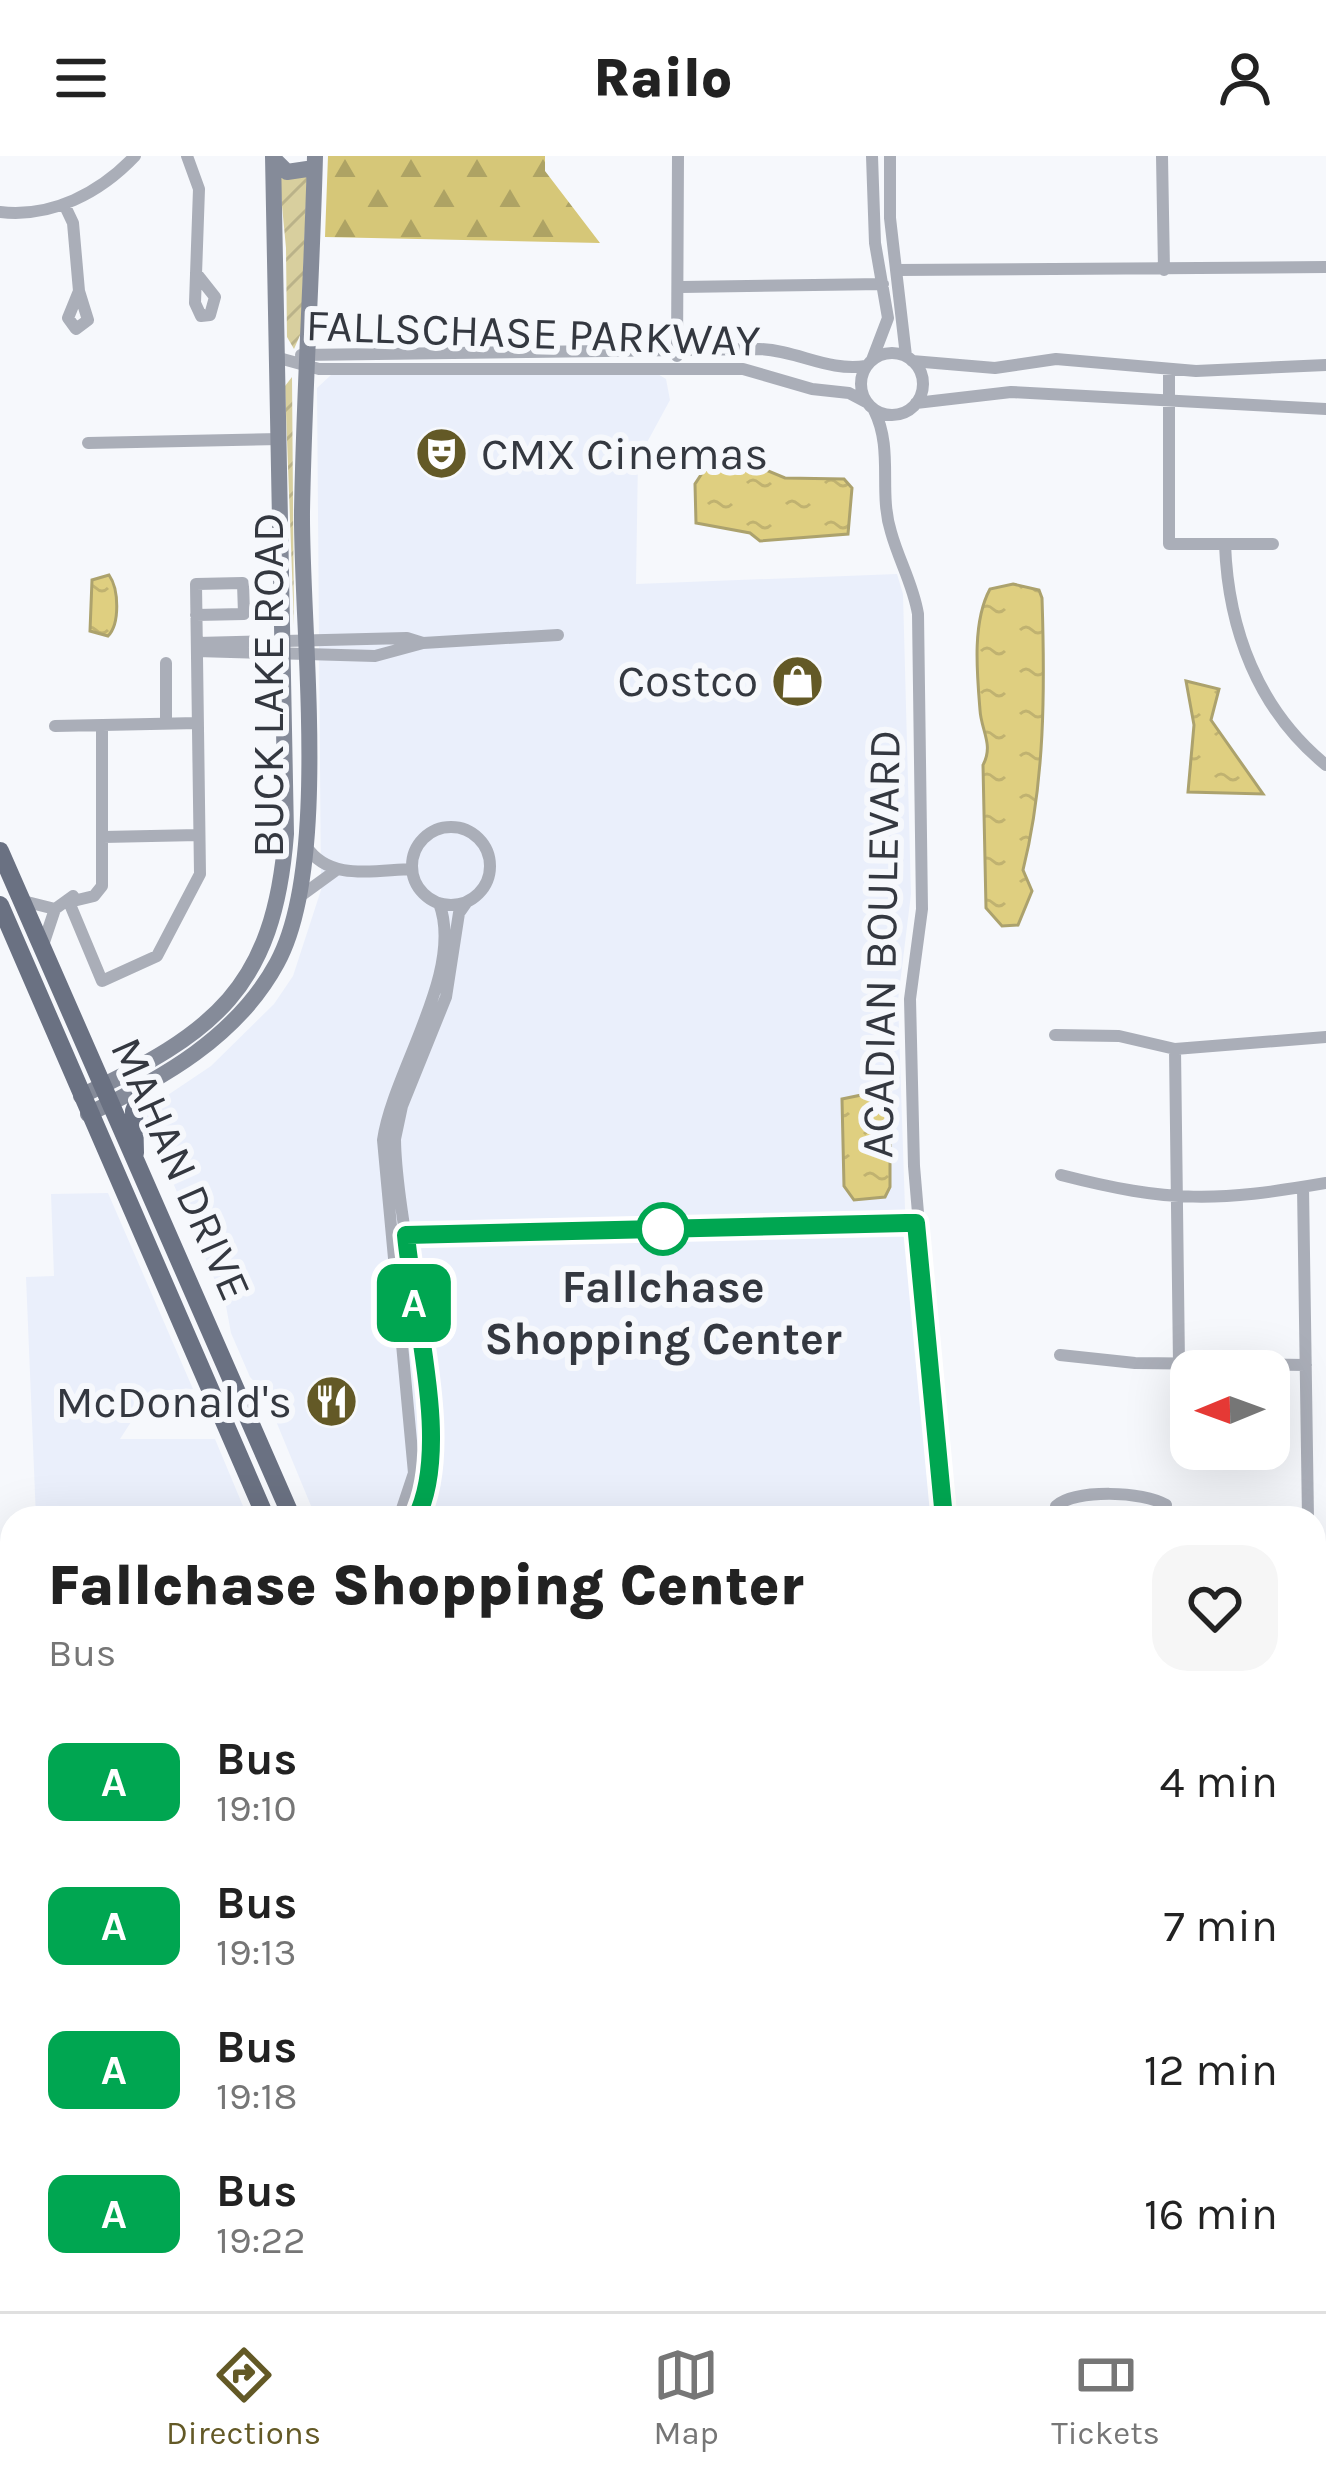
<!DOCTYPE html>
<html lang="en">
<head>
<meta charset="utf-8">
<style>
  :root { --surface:#fff; --page:#f6f6f6; --text:#222; --muted:#767676; --line:#e0e0e0; --accent:#635926 }
  body { margin:0; font-family:Karla,sans-serif; background:var(--page); color:var(--text); height:100vh; display:flex; flex-direction:column; font-size:45px; white-space:nowrap }
  * { box-sizing:border-box; margin:0 }
  p { font-size:39px; color:var(--muted) }
  .icon { flex:none; width:66px; height:66px; fill:none; stroke:currentColor; stroke-width:2; stroke-linecap:round; stroke-linejoin:round }
  .map { position:relative; flex:1; overflow:hidden }
  .details { position:absolute; left:0px; top:1350px; width:1326px; height:807px; display:flex; flex-direction:column; background:var(--surface); border-radius:36px 36px 0 0; box-shadow:0 12px 48px #0002 }
  .details>* { flex:none }
  .badge { padding:0 24px; border-radius:18px; font-size:42px; line-height:78px }
  .needle { width:78px; rotate:269deg }
  .tools { position:absolute; left:1170px; top:1194px; display:grid; gap:24px }
  .tools a { display:grid; place-items:center; width:120px; height:120px; border-radius:24px; background:var(--surface); box-shadow:0 12px 48px #0002; font-size:60px }
  .map>.badge { position:absolute; translate:-50% -50%; box-shadow:0 0 0 6px #fff }
  .round { display:grid; place-items:center; flex:none; width:126px; height:126px; border-radius:36px; background:var(--page) }
  .summary { display:flex; align-items:center; justify-content:space-between; height:204px; padding:0 48px }
  h1 { font-size:57px; font-weight:800; line-height:90px }
  ul { padding:0; list-style:none }
  li { display:flex; align-items:center; gap:36px; height:144px; padding:0 48px }
  li div { flex:1 }
  li b { display:block; font-size:45px }
  li em { font-style:normal }
  li .badge { min-width:132px; font-weight:700; text-align:center }
  header { display:flex; justify-content:space-between; align-items:center; height:156px; padding:0 48px; background:var(--surface); font-size:54px; font-weight:800 }
  .menu { display:flex; justify-content:space-around; align-items:center; height:168px; border-top:3px solid var(--line); background:var(--surface); font-size:33px; color:var(--muted) }
  .menu a { display:grid; justify-items:center; gap:6px }
  .menu .current { color:var(--accent) }
  .map>svg:first-child { display:block }
  .built { fill:#eaeffb }
  .forest { fill:url(#forest-firs) }
  .garden { fill:url(#garden-furrows) }
  .water { fill:url(#water-ripples); stroke:#aca26d; stroke-width:3 }
  .lines { fill:none; stroke-linecap:round; stroke-linejoin:round }
  .minor { stroke:#aaaeb8; stroke-width:12 }
  .tertiary { stroke:#aaaeb8; stroke-width:15 }
  .secondary { stroke:#858b99; stroke-width:16 }
  .primary { stroke:#6a7182; stroke-width:18 }
  .line-casing { stroke:#fff; stroke-width:27 }
  .line { stroke:#00a651; stroke-width:18 }
  .stop-dot { fill:#fff; stroke:#00a651; stroke-width:6 }
  .labels { text-anchor:middle; dominant-baseline:central; stroke-width:12; stroke-linejoin:round; paint-order:stroke }
  .street-label { font-size:45px; fill:#343840; stroke:#f6f8fc }
  .poi-label { font-size:45px; fill:#343840; stroke:#f6f8fc; text-anchor:end }
  .stop-label { font-size:45px; font-weight:bold; fill:#343840; stroke:#f6f8fc }
</style>
</head>
<body>
<header><svg class="icon" aria-label="menu" viewBox="0 0 24 24"><path d="M4 6h16M4 12h16M4 18h16"/></svg>Railo<svg class="icon" aria-label="person" viewBox="0 0 24 24"><circle cx="12" cy="8" r="4"/><path d="M4 21q1-7 8-7t8 7"/></svg></header>
<div class="map">
<svg width="1326" height="2155" viewBox="0 0 1326 2155">
  <defs>
    <pattern id="forest-firs" width="22" height="20" patternUnits="userSpaceOnUse" patternTransform="scale(3)"><rect width="22" height="20" fill="#d6c778"/><path d="M5 1l3.5 6h-7zM16 11l3.5 6h-7z" fill="#aea364"/></pattern>
    <pattern id="garden-furrows" width="10" height="10" patternUnits="userSpaceOnUse" patternTransform="scale(3)"><rect width="10" height="10" fill="#d8cf9e"/><path d="M-1 1l2-2M0 10L10 0M9 11l2-2" fill="none" stroke="#bab289"/></pattern>
    <pattern id="water-ripples" width="26" height="14" patternUnits="userSpaceOnUse" patternTransform="scale(3)"><rect width="26" height="14" fill="#dfcf80"/><path d="M2 4q2-2 4 0t4 0M15 11q2-2 4 0t4 0" fill="none" stroke="#c0b270"/></pattern>
  </defs>
  <rect width="100%" height="100%" fill="#f6f8fc"/>
  <path class="built" d="M 656,217 L 666,223 L 670,244 L 638,303 L 636,428 L 897,418 L 903,438 L 911,738 L 898,844 L 906,1082 L 934,1362 L 316,1362 L 264,1236 L 250,1221 L 231,1177 L 226,1150 L 146,964 L 150,951 L 211,910 L 274,848 L 293,820 L 321,734 L 317,232 L 331,219 Z
    M 108,1037 L 193,1233 L 151,1235 L 120,1283 L 215,1283 L 248,1362 L 36,1362 L 26,1121 L 54,1120 L 51,1038 Z
    M 1314,2000 L 1326,2000 L 1326,2155 L 1288,2155 L 1288,2145 L 1314,2145 Z
    M 424,2145 L 583,2145 L 588,2155 L 424,2155 Z
    M 936,2145 L 1273,2145 L 1273,2155 L 936,2155 Z"/>
  <path class="forest" d="M 328,0 L 545,0 L 545,15 L 600,87 L 325,81 Z"/>
  <path class="garden" d="M 279,18 L 307,20 L 301,177 L 294,193 L 287,181 L 286,92 Z
    M 292,221 L 294,470 L 285,230 Z"/>
  <path class="water" d="M 735,301 L 785,322 L 844,323 L 852,332 L 848,378 L 760,385 L 750,377 L 696,367 L 695,328 L 712,302 Z
    M 109,419 C 119,433 120,468 108,480 L 90,475 L 92,424 Z
    M 1013,428 L 1039,434 L 1042,442 C 1045,533 1045,626 1023,714 L 1032,735 L 1018,769 L 1002,770 L 986,752 L 983,609 C 994,589 981,574 980,554 C 977,517 972,466 990,433 Z
    M 1186,525 L 1219,533 L 1211,564 L 1263,638 L 1188,636 L 1194,569 Z
    M 890,916 L 890,1031 L 885,1041 L 854,1044 L 844,1030 L 842,943 L 866,938 Z"/>
  <g class="lines">
    <path class="minor" d="M 187,0 L 199,33 L 195,147 L 201,160 L 210,159 L 215,141 L 196,117
      M 890,0 L 890,62 L 906,200
      M 1162,0 L 1164,114
      M 64,48 L 73,67 L 79,135 L 88,164 L 76,173 L 68,162 L 79,135
      M 0,56 C 52,62 100,37 135,0
      M 897,114 L 1326,111
      M 681,131 L 883,128
      M861 228a31 31 0 1 1 62 0a31 31 0 1 1-62 0Z
      M 301,199 L 759,193 C 797,194 828,216 866,210
      M 677,200 L 678,0
      M 279,202 L 319,213 L 743,213 L 812,233 L 849,237 L 866,246
      M 872,204 L 888,162 L 875,87 L 872,0
      M 912,205 L 995,212 L 1056,203 L 1196,215 L 1326,209
      M 1169,214 L 1169,388 L 1273,388
      M 916,247 L 1011,236 L 1326,253
      M 874,254 C 894,294 878,335 891,376 C 899,405 913,428 918,458 L 922,753 L 910,843 L 914,1010 L 944,1362
      M 88,287 L 280,283
      M 1225,388 C 1228,473 1258,554 1326,609
      M 197,487 L 407,482 L 423,487 L 558,479
      M 197,495 L 375,500 L 423,487
      M 166,507 L 166,568
      M 55,570 L 198,567
      M412 710a39 39 0 1 1 78 0a39 39 0 1 1-78 0Z
      M 103,681 L 199,679
      M 306,690 C 329,726 375,714 412,713
      M 302,739 L 335,715
      M 23,745 L 55,753 L 73,740
      M 69,746 L 102,825 L 157,800 L 200,718 L 196,428 L 243,427 L 244,458 L 196,459
      M 69,746 L 94,740 L 102,730 L 102,569
      M 42,792 L 55,753
      M 1055,879 L 1119,880 L 1175,893 L 1326,881
      M 1175,893 L 1179,1208
      M 1061,1019 C 1170,1047 1216,1046 1326,1027
      M 1303,1031 L 1308,1362
      M 1060,1199 L 1135,1207 L 1306,1209
      M 1056,1350 C 1076,1333 1143,1335 1166,1349
      M 399,1362 L 414,1317 L 383,984 C 393,915 465,815 439,747
      M 417,1362 C 455,1285 396,1078 395,983 L 402,950 L 446,841 L 459,757 L 466,747
      M 1314,1431 L 1326,1431
      M 0,1484 L 12,1483
      M 1314,1550 L 1326,1550
      M 1314,1669 L 1326,1669
      M 1314,1782 L 1326,1787
      M 0,1789 L 12,1789
      M 1153,2145 L 1153,2155
      M 1281,2145 L 1282,2155
      M 303,2155 L 304,2145"/>
    <path class="tertiary" d="M 1314,1982 L 1326,1984"/>
    <path class="secondary" d="M 273,2 L 287,16 L 314,12
      M 81,940 C 214,877 274,833 286,678 L 273,0
      M 88,958 C 162,923 237,881 277,807 C 331,708 301,475 302,356 C 304,237 312,119 315,0"/>
    <path class="primary" d="M 0,695 L 292,1362
      M 0,749 L 266,1362
      M 135,997 L 134,955 L 144,929
      M 608,2145 L 612,2155
      M 635,2145 L 640,2155"/>
  </g>
  <g class="lines">
    <defs>
      <path id="line" d="M 416,1362 C 452,1292 413,1158 406,1079 L 906,1067 L 916,1067 L 944,1362"/>
    </defs>
    <use href="#line" class="line-casing"/>
    <use href="#line" class="line"/>
  </g>
  <defs>
    <symbol id="theatre-disc" viewBox="-11 -11 22 22"><circle r="9.5" fill="#635926" stroke="#f6f8fc"/><path d="M-5-5.5Q0-4 5-5.5V0Q5 5 0 6Q-5 5-5 0ZM-3.3-2.5H-1v1.5H-3.3ZM1-2.5H3.3v1.5H1ZM-2.8 1Q0 5.5 2.8 1Z" fill="#fff"/></symbol>
    <symbol id="shop-disc" viewBox="-11 -11 22 22"><circle r="9.5" fill="#635926" stroke="#f6f8fc"/><path d="M-5-2.5h2.3a2.7 3.5 0 0 1 5.4 0H5L5.5 6h-11ZM-1.5-2.5h3a1.5 2.3 0 0 0-3 0Z" fill="#fff"/></symbol>
    <symbol id="restaurant-disc" viewBox="-11 -11 22 22"><circle r="9.5" fill="#635926" stroke="#f6f8fc"/><path d="M-5-6h1v4h1v-4h1v4h1v-4h1v5L-1.5 .5V6h-2V.5L-5-1ZM5-6V6H3V1.5H1.5Q1.5-4 5-6Z" fill="#fff"/></symbol>
  </defs>
  <g fill-rule="evenodd">
    <use href="#theatre-disc" x="412" y="268" width="59" height="59"/>
    <use href="#shop-disc" x="768" y="496" width="59" height="59"/>
    <use href="#restaurant-disc" x="302" y="1216" width="59" height="59"/>
  </g>
  <circle class="stop-dot" cx="663" cy="1073" r="24"/>
  <g class="labels">
    <g class="street-label">
      <text transform="translate(533 177) rotate(2)">FALLSCHASE PARKWAY</text>
      <text transform="translate(268 529) rotate(-90)">BUCK LAKE ROAD</text>
      <text transform="translate(881 788) rotate(-89)">ACADIAN BOULEVARD</text>
      <text transform="translate(181 1013) rotate(66)">MAHAN DRIVE</text>
    </g>
    <g class="poi-label">
      <text x="481" y="298" text-anchor="start">CMX Cinemas</text>
      <text x="758" y="525">Costco</text>
      <text x="292" y="1246">McDonald's</text>
    </g>
    <g class="stop-label">
      <text x="663" y="1131">Fallchase<tspan x="663" dy="52">Shopping Center</tspan></text>
    </g>
  </g>
</svg>
<div class="tools">
<a><svg class="needle" viewBox="-14 -14 28 28"><path d="M0-13l5 13h-10z" fill="#e53935"/><path d="M0 13l5-13h-10z" fill="#767676"/></svg></a>
</div>
<b class="badge" style="left:414px;top:1147px;background:#00a651;color:#fff">A</b>
<section class="details">
<div class="summary"><div><h1>Fallchase Shopping Center</h1><p>Bus</p></div><a class="round"><svg class="icon" aria-label="heart" viewBox="0 0 24 24"><path d="M12 20l-8-8c-3-5 5-10 8-4 3-6 11-1 8 4z"/></svg></a></div>
<ul>
<li><span class="badge" style="background:#00a651;color:#fff">A</span><div><b>Bus</b><p>19:10</p></div><em>4 min</em></li>
<li><span class="badge" style="background:#00a651;color:#fff">A</span><div><b>Bus</b><p>19:13</p></div><em>7 min</em></li>
<li><span class="badge" style="background:#00a651;color:#fff">A</span><div><b>Bus</b><p>19:18</p></div><em>12 min</em></li>
<li><span class="badge" style="background:#00a651;color:#fff">A</span><div><b>Bus</b><p>19:22</p></div><em>16 min</em></li>
</ul>
</section>
</div>
<nav class="menu">
<a class="current"><svg class="icon" aria-label="directions" viewBox="0 0 24 24"><path d="M12 3l9 9-9 9-9-9zM9 14v-3h6M13 9l2 2-2 2"/></svg>Directions</a>
<a><svg class="icon" aria-label="map" viewBox="0 0 24 24"><path d="M3 6l6-2 6 2 6-2v14l-6 2-6-2-6 2zM9 4v14M15 6v14"/></svg>Map</a>
<a><svg class="icon" aria-label="tickets" viewBox="0 0 24 24"><path d="M3 7h18v10H3zM15 7v10"/></svg>Tickets</a>
</nav>
</body>
</html>
